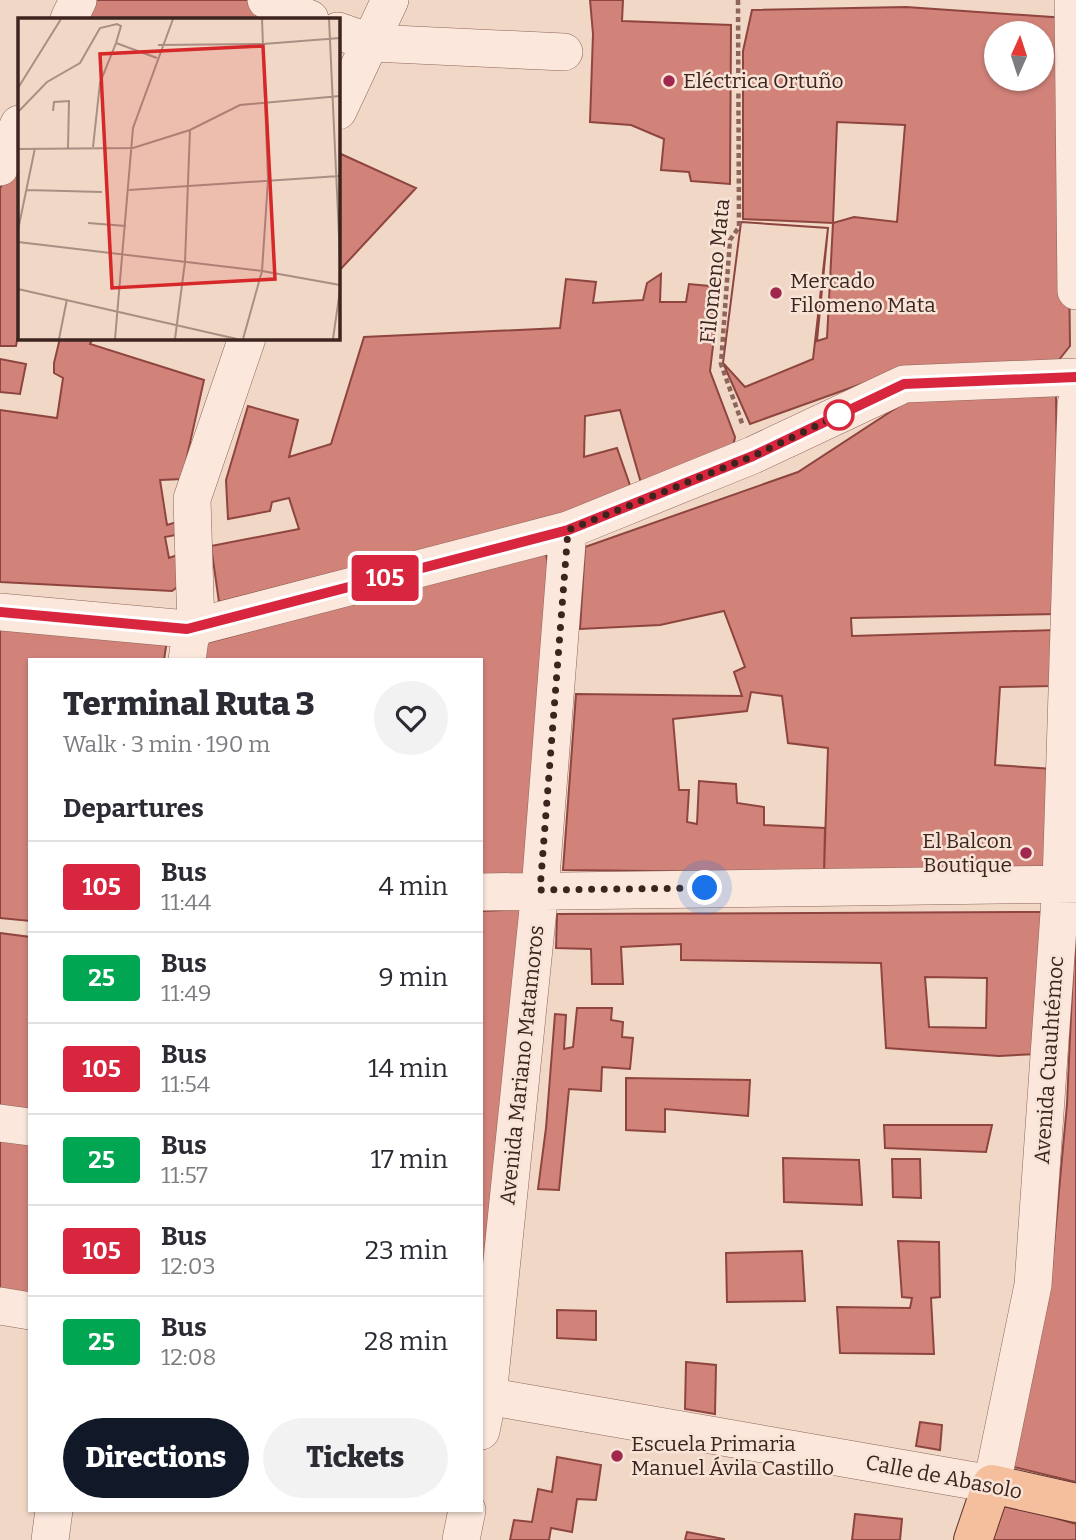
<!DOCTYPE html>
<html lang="en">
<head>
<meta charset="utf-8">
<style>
  :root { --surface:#fff; --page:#f2f2f3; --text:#2b2b33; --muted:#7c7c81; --line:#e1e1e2; --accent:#111827 }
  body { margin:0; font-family:Bitter,serif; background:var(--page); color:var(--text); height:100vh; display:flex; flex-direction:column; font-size:26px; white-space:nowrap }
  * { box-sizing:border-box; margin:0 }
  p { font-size:23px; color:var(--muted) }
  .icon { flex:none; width:38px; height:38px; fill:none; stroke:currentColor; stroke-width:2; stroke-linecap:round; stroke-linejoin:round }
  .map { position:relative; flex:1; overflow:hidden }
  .panel { position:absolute; left:28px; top:658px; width:455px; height:854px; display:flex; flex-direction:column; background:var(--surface); border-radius:0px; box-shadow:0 2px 5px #0004 }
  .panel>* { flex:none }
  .badge { padding:0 14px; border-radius:5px; font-size:24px; line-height:46px }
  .needle { width:46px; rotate:3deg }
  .controls { position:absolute; left:984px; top:21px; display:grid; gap:14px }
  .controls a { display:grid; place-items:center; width:70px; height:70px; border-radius:50%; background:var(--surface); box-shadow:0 2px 5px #0004; font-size:35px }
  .you { position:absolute; width:35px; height:35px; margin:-18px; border:5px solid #fff; border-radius:50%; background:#1a73e8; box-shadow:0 0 0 10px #1a73e833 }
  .map>.badge { position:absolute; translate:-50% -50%; box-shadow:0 0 0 4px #fff }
  h2 { padding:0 35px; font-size:26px; line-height:63px }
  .round { display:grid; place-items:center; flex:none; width:74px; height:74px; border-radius:37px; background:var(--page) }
  .overview { display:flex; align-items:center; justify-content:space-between; height:119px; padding:0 35px }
  h1 { font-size:33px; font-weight:800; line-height:52px }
  .cta { display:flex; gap:14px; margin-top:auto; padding:14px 35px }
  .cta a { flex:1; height:80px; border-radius:42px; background:var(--accent); color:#fff; font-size:28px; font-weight:800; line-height:80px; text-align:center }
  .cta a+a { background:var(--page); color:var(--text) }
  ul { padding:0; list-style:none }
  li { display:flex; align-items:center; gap:21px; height:91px; padding:0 35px; border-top:2px solid var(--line) }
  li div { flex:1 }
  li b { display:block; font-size:26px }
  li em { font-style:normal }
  li .badge { min-width:77px; font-weight:700; text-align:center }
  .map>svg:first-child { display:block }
  .building { fill:#d1837a; stroke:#8e453f; stroke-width:2; fill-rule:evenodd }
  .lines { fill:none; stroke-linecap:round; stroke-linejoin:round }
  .minor-casing { stroke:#8e655a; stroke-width:38 }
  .major-casing { stroke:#5c352f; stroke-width:40 }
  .path { stroke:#8e655a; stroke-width:4.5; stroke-dasharray:5 3.5; stroke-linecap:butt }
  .minor { stroke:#fbe7db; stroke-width:37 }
  .major { stroke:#f5be9d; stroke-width:38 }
  .line-casing { stroke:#fff; stroke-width:16 }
  .line { stroke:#d7263d; stroke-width:10 }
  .walk { stroke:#3d241f; stroke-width:7; stroke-dasharray:0 12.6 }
  .poi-dot { fill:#a0274e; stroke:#f8e4d7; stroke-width:2.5 }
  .stop-dot { fill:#fff; stroke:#d7263d; stroke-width:3.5 }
  .labels { text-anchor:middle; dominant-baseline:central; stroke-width:5; stroke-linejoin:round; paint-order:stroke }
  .poi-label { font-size:21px; fill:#3d241f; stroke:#f8e4d7; text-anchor:start }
  .street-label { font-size:21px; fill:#3d241f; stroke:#f8e4d7 }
  .inset-road { fill:none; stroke:#a98f83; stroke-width:2 }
  .view { fill:#d62828; fill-opacity:0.15; stroke:#d62828; stroke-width:3.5 }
  .inset-edge { fill:none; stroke:#3d241f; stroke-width:3.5 }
</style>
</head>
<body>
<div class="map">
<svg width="1076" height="1540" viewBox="0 0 1076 1540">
  <rect width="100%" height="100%" fill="#f1d7c6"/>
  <path class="building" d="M 87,0 L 299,0 L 319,19 L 78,19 Z
    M 590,0 L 623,0 L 622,21 L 731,25 L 730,184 L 691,181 L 689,172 L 661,170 L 664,139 L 631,125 L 590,122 L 593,34 Z
    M 906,7 L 1066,18 L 1070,346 L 1054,366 L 903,369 L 750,424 L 723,363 L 741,222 L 828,228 L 817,341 L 827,338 L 833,223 L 854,217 L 897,222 L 905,125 L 837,122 L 833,223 L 743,219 L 743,51 L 752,10 ZM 996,33 L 1041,33 L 1041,79 L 996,79 Z
    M 19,142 L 19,330 L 16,346 L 0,346 L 0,189 Z
    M 341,154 L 416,188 L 338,272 L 338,163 Z
    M 741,222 L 828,228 L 813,359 L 745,387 L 723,363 Z
    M 661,274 L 660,302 L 686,302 L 689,284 L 720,287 L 710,371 L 735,437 L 732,452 L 641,483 L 620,410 L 585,416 L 584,457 L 617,448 L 632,491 L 548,518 L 219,602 L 211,546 L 299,529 L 289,498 L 272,502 L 270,511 L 228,519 L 226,480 L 248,406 L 298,420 L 289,457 L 331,444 L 364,337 L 560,328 L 566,279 L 596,282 L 593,303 L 643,300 L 647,283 Z
    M 60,338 L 93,338 L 90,344 L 204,380 L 182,479 L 160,480 L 167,525 L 180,521 L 181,534 L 165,537 L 169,558 L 180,554 L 185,581 L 172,591 L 0,582 L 0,410 L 57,418 L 63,378 L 54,373 L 54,363 Z
    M 0,359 L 26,364 L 20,394 L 0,392 Z
    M 1056,395 L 1059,614 L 851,618 L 852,636 L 1055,630 L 1052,686 L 1000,687 L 995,765 L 1053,769 L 1047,862 L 1035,875 L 824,873 L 828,748 L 788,743 L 782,696 L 751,692 L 747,711 L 673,719 L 679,790 L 689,790 L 687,822 L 697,824 L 699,781 L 736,784 L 737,803 L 764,807 L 764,825 L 825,828 L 824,873 L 563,870 L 576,694 L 742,696 L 734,672 L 745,667 L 724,611 L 660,625 L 580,629 L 585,547 L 798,472 L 913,397 Z
    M 545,551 L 553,583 L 531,875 L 481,877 L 481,660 L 203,660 L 206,643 Z
    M 0,627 L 167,640 L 164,660 L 30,660 L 30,921 L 0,918 Z
    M 1076,903 L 1076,1482 L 1010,1466 L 1050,1288 L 1067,1104 Z
    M 525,909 L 481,1344 L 481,911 Z
    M 1043,912 L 1037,1054 L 999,1056 L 886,1048 L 881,963 L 681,960 L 681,944 L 621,947 L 623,984 L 592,984 L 591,949 L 556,948 L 557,914 ZM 925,977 L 987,978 L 986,1028 L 929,1027 Z
    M 0,933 L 30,937 L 30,1303 L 0,1298 Z
    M 577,1008 L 612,1008 L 611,1020 L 623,1022 L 622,1037 L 633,1038 L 630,1069 L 602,1067 L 601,1091 L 569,1089 L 559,1190 L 538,1189 L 546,1128 L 555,1014 L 566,1015 L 564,1049 L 573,1047 Z
    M 626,1078 L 750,1080 L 748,1116 L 665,1109 L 665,1132 L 626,1130 Z
    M 884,1125 L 992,1125 L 986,1152 L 885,1148 Z
    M 783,1158 L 859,1160 L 862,1205 L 784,1202 Z
    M 892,1159 L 920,1159 L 921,1198 L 893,1197 Z
    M 898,1241 L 939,1242 L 940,1297 L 931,1298 L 934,1354 L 840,1353 L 837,1307 L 910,1308 L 912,1298 L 902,1297 Z
    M 802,1251 L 805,1301 L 727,1302 L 726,1253 Z
    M 557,1310 L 596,1311 L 596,1340 L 557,1338 Z
    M 686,1362 L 716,1365 L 715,1414 L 685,1409 Z
    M 920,1422 L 942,1425 L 940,1450 L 916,1446 Z
    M 557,1457 L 601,1465 L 596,1500 L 577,1499 L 572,1532 L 551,1528 L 549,1540 L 510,1540 L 514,1520 L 532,1522 L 538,1489 L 552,1492 Z
    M 1001,1502 L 1076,1524 L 1076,1540 L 989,1540 Z
    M 855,1514 L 902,1519 L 900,1540 L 852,1540 Z
    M 687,1532 L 724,1539 L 724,1540 L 685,1540 Z"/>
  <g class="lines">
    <defs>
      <path id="minor" d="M 266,0 L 310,19
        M 1073,0 L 1076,291
        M 69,19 L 78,0
        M 338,31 L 372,43 L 564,52
        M 338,111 L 390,0
        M 0,167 L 19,124
        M 0,612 L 187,629 L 568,530 L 753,455 L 904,384 L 1076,377
        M 187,660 L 190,639 L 196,627 L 192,499 L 247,338
        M 481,892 L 1076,884
        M 0,1123 L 30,1127
        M 0,1306 L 30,1311
        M 481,1395 L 992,1484 L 1033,1285 L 1061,884 L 1076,404
        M 481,1431 L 488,1396 L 540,890 L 568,530
        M 50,1540 L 54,1510
        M 461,1540 L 467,1510"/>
      <path id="major" d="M 973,1540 L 992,1484 L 1076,1503"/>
    </defs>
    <use href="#minor" class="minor-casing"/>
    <use href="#major" class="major-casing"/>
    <path class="path" d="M 738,0 L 739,227 L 730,240 L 721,364 L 743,426"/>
    <use href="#minor" class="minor"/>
    <use href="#major" class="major"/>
  </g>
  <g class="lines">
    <defs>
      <path id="line" d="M 0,612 L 187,629 L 568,530 L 753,456 L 904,384 L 1076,377"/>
    </defs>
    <use href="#line" class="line-casing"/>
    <use href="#line" class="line"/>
    <path class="walk" d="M 705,888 L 540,890 L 568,530 L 753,456 L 839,415"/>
  </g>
  <g class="poi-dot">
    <circle cx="669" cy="81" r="7"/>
    <circle cx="776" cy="293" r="7"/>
    <circle cx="1026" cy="853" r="7"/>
    <circle cx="617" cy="1456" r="7"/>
  </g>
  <circle class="stop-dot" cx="839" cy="415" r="14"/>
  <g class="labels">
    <g class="poi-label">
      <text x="683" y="81">Eléctrica Ortuño</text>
      <text x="790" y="281">Mercado<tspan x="790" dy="24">Filomeno Mata</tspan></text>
      <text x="1012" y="841" text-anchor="end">El Balcon<tspan x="1012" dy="24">Boutique</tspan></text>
      <text x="631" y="1444">Escuela Primaria<tspan x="631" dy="24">Manuel Ávila Castillo</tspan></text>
    </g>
    <g class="street-label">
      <text transform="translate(715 271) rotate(-84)">Filomeno Mata</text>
      <text transform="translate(1049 1060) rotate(-86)">Avenida Cuauhtémoc</text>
      <text transform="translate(522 1065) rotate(-84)">Avenida Mariano Matamoros</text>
      <text transform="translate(944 1477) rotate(11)">Calle de Abasolo</text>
    </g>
  </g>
  <g transform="translate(18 18)">
    <rect width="322" height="322" fill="#f1d7c6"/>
    <path class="inset-road" d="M 311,1 L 322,239M 98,25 L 139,40M 140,27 L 245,26 L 322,20M 0,70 L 43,1M 35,93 L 36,84 L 51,83 L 50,130M 0,94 L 29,64 L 62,45 L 82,10 L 99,6 L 103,8 L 98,25 L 82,65 L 75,129M 0,131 L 115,130 L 172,112 L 222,87 L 322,78M 9,172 L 84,174M 111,172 L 321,158M 70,205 L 108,208M 0,212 L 17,130M 0,224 L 244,253 L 250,162 L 244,1M 0,271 L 219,321M 41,321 L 49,281M 97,321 L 115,110 L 155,1M 157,321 L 167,244 L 172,112M 225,321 L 244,253 L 322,267M 315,321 L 322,272"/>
    <path class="view" d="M 245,28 L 257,261 L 94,270 L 82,36 Z"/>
    <rect width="322" height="322" class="inset-edge"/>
  </g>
</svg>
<div class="controls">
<a><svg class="needle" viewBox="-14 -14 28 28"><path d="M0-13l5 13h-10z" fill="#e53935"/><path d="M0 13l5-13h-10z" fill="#7c7c81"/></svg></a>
</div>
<div class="you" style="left:705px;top:888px"></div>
<b class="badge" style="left:385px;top:578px;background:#d7263d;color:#fff">105</b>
<section class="panel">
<div class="overview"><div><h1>Terminal Ruta 3</h1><p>Walk · 3 min · 190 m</p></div><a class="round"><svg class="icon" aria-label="heart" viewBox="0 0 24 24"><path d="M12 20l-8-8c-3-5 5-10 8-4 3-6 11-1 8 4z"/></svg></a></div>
<h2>Departures</h2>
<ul>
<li><span class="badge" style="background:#d7263d;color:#fff">105</span><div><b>Bus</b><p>11:44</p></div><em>4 min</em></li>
<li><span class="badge" style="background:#00a651;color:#fff">25</span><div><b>Bus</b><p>11:49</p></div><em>9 min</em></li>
<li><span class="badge" style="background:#d7263d;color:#fff">105</span><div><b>Bus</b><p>11:54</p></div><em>14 min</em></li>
<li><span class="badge" style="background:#00a651;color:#fff">25</span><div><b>Bus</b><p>11:57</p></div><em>17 min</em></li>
<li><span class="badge" style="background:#d7263d;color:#fff">105</span><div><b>Bus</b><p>12:03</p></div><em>23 min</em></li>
<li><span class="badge" style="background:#00a651;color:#fff">25</span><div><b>Bus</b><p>12:08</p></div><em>28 min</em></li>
</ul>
<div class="cta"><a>Directions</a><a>Tickets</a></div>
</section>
</div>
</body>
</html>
